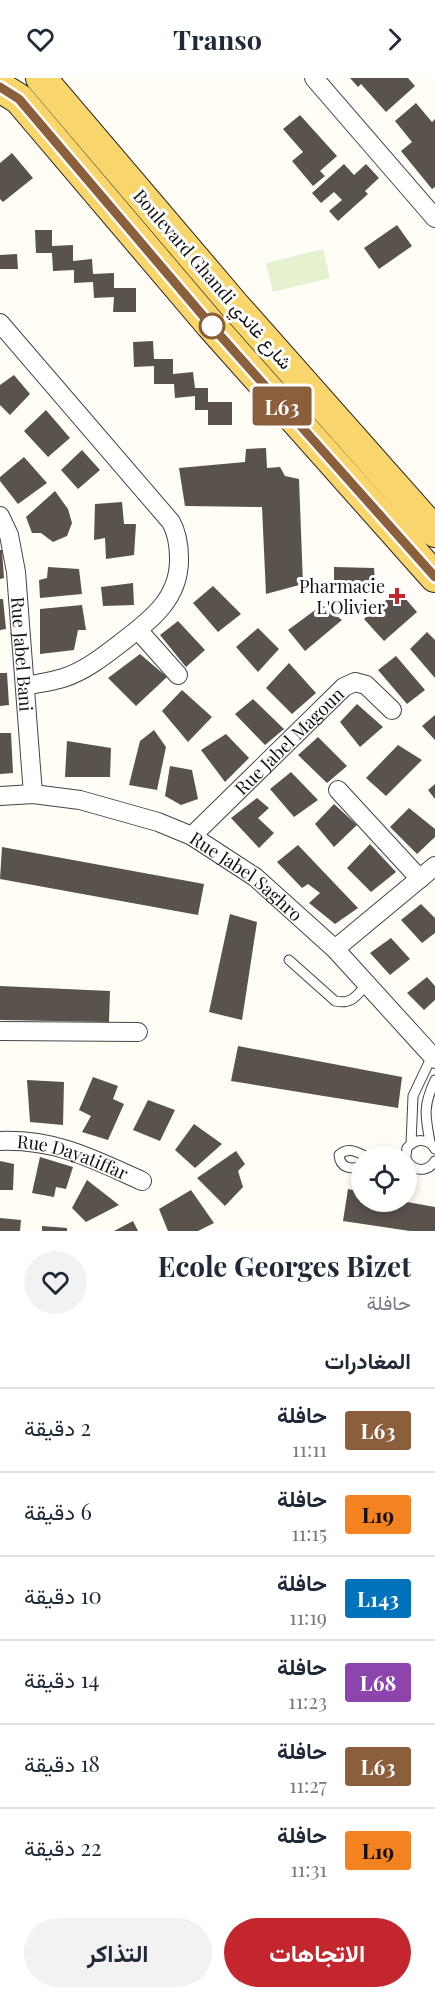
<!DOCTYPE html>
<html lang="ar">
<head>
<meta charset="utf-8">
<style>
  :root { --surface:#fff; --page:#f2f2f3; --text:#1f2937; --muted:#747a83; --line:#e0e1e3; --accent:#c4262e }
  body { margin:0; font-family:"Playfair Display",Vazirmatn,serif; background:var(--page); color:var(--text); direction:rtl; height:100vh; display:flex; flex-direction:column; font-size:22px; white-space:nowrap }
  * { box-sizing:border-box; margin:0 }
  p { font-size:20px; color:var(--muted) }
  .icon { flex:none; width:33px; height:33px; fill:none; stroke:currentColor; stroke-width:2; stroke-linecap:round; stroke-linejoin:round }
  .map { position:relative; height:1153px; overflow:hidden; direction:ltr }
  .panel { display:flex; flex-direction:column; background:var(--surface); flex:1 }
  .panel>* { flex:none }
  .badge { padding:0 12px; border-radius:4px; font-size:21px; line-height:39px }
  .fabs { position:absolute; left:351px; top:1068px; display:grid; gap:12px }
  .fabs a { display:grid; place-items:center; width:66px; height:66px; border-radius:50%; background:var(--surface); box-shadow:0 3px 9px #0003; font-size:30px }
  .map>.badge { position:absolute; translate:-50% -50%; box-shadow:0 0 0 3px #fff }
  h2 { padding:0 24px; font-size:22px; line-height:54px }
  .round { display:grid; place-items:center; flex:none; width:63px; height:63px; border-radius:32px; background:var(--page) }
  .summary { display:flex; align-items:center; justify-content:space-between; height:102px; padding:0 24px }
  h1 { font-size:28px; font-weight:700; line-height:45px }
  .action { display:flex; gap:12px; margin-top:auto; padding:12px 24px }
  .action a { flex:1; height:69px; border-radius:36px; background:var(--accent); color:#fff; font-size:24px; font-weight:700; line-height:69px; text-align:center }
  .action a+a { background:var(--page); color:var(--text) }
  ul { padding:0; list-style:none }
  li { display:flex; align-items:center; gap:18px; height:84px; padding:0 24px; border-top:2px solid var(--line) }
  li div { flex:1 }
  li b { display:block; font-size:22px }
  li em { font-style:normal }
  li .badge { min-width:66px; font-weight:700; text-align:center }
  header { display:flex; justify-content:space-between; align-items:center; height:78px; padding:0 24px; background:var(--surface); font-size:27px; font-weight:700 }
  .map>svg:first-child { display:block }
  .pitch { fill:#e6f2cf }
  .building { fill:#5a524d }
  .lines { fill:none; stroke-linecap:round; stroke-linejoin:round }
  .lane-casing { stroke:#444; stroke-width:11 }
  .street-casing { stroke:#444; stroke-width:20 }
  .primary-casing { stroke:#222; stroke-width:32 }
  .lane { stroke:#fff; stroke-width:9 }
  .street { stroke:#fff; stroke-width:18 }
  .primary { stroke:#f9d66b; stroke-width:30 }
  .line-casing { stroke:#fff; stroke-width:14 }
  .line { stroke:#8b5e3c; stroke-width:9 }
  .stop-dot { fill:#fff; stroke:#8b5e3c; stroke-width:3 }
  .poi-dot { fill:#c4262e; stroke:#fff; stroke-width:2 }
  .labels { text-anchor:middle; dominant-baseline:central; stroke-width:6; stroke-linejoin:round; paint-order:stroke }
  .street-label { font-size:18px; fill:#111; stroke:#fff }
  .poi-label { font-size:18px; fill:#111; stroke:#fff; text-anchor:end }
</style>
</head>
<body>
<header><svg class="icon" aria-label="forward" viewBox="0 0 24 24"><path d="M9 5l7 7-7 7"/></svg>Transo<svg class="icon" aria-label="heart" viewBox="0 0 24 24"><path d="M12 20l-8-8c-3-5 5-10 8-4 3-6 11-1 8 4z"/></svg></header>
<div class="map">
<svg width="435" height="1153" viewBox="0 0 435 1153">
  <rect width="100%" height="100%" fill="#fffdf5"/>
  <path class="pitch" d="M 323,171 L 330,200 L 273,214 L 266,185 Z"/>
  <path class="building" d="M 350,0 L 408,0 L 415,8 L 386,34 L 361,6 L 358,9 Z
    M 416,25 L 432,44 L 435,41 L 435,109 L 432,111 L 401,73 L 412,64 L 395,43 Z
    M 300,37 L 337,78 L 320,93 L 325,98 L 313,108 L 292,83 L 303,74 L 283,51 Z
    M 12,75 L 33,100 L 3,124 L 0,121 L 0,85 Z
    M 344,86 L 354,97 L 366,86 L 379,100 L 365,113 L 368,116 L 338,143 L 329,133 L 342,122 L 334,114 L 321,125 L 312,115 Z
    M 397,147 L 412,168 L 379,191 L 364,170 Z
    M 35,152 L 52,152 L 52,168 L 73,167 L 73,183 L 92,181 L 93,196 L 114,195 L 114,210 L 136,210 L 136,234 L 113,234 L 114,219 L 94,220 L 93,204 L 74,205 L 74,192 L 53,193 L 52,175 L 36,175 Z
    M 17,176 L 18,191 L 0,191 L 0,177 Z
    M 153,263 L 154,281 L 173,281 L 173,296 L 193,294 L 195,310 L 208,310 L 208,324 L 232,324 L 232,347 L 208,347 L 208,332 L 195,332 L 195,318 L 175,320 L 174,306 L 154,306 L 154,288 L 134,289 L 133,264 Z
    M 14,297 L 30,316 L 10,337 L 0,327 L 0,307 Z
    M 46,332 L 70,360 L 48,379 L 24,353 Z
    M 266,370 L 267,390 L 280,389 L 285,398 L 299,401 L 303,506 L 266,516 L 262,429 L 185,428 L 179,390 L 245,384 L 246,371 Z
    M 82,372 L 100,392 L 78,411 L 61,392 Z
    M 24,379 L 47,405 L 18,426 L 0,403 L 0,399 Z
    M 55,413 L 68,431 L 72,445 L 67,458 L 53,464 L 41,455 L 32,455 L 26,439 Z
    M 122,424 L 124,446 L 136,446 L 134,477 L 106,481 L 105,460 L 94,462 L 95,426 Z
    M 0,472 L 2,472 L 4,500 L 0,501 Z
    M 48,489 L 79,491 L 82,516 L 40,520 L 39,502 L 47,500 Z
    M 334,489 L 374,490 L 376,514 L 334,511 Z
    M 133,505 L 134,527 L 103,528 L 101,509 Z
    M 213,508 L 241,536 L 218,554 L 193,525 Z
    M 398,512 L 417,534 L 384,563 L 364,541 Z
    M 0,521 L 3,521 L 6,551 L 0,552 Z
    M 82,527 L 86,552 L 78,552 L 74,572 L 40,576 L 40,531 Z
    M 322,527 L 342,542 L 305,573 L 288,552 Z
    M 178,543 L 205,572 L 186,589 L 160,557 Z
    M 258,550 L 279,571 L 258,594 L 236,569 Z
    M 427,554 L 435,562 L 435,600 L 410,571 Z
    M 140,576 L 167,599 L 136,628 L 108,600 Z
    M 396,578 L 425,612 L 407,626 L 378,592 Z
    M 289,585 L 316,615 L 292,636 L 266,610 Z
    M 0,595 L 7,595 L 9,627 L 0,628 Z
    M 182,612 L 212,639 L 188,664 L 162,633 Z
    M 253,621 L 284,651 L 265,667 L 235,636 Z
    M 357,626 L 383,649 L 360,669 L 340,644 Z
    M 435,637 L 435,662 L 422,648 Z
    M 154,652 L 166,669 L 157,712 L 129,707 L 140,663 Z
    M 0,655 L 11,655 L 13,695 L 0,696 Z
    M 226,656 L 249,680 L 225,704 L 201,672 Z
    M 318,659 L 347,688 L 327,705 L 298,677 Z
    M 67,663 L 111,670 L 110,699 L 65,699 Z
    M 398,667 L 422,682 L 386,718 L 366,700 Z
    M 170,688 L 192,692 L 198,721 L 181,727 L 165,718 Z
    M 291,694 L 318,722 L 294,739 L 270,711 Z
    M 435,706 L 435,721 L 428,712 Z
    M 257,720 L 269,730 L 258,740 L 274,755 L 259,770 L 231,740 Z
    M 334,726 L 357,747 L 334,769 L 315,746 Z
    M 409,730 L 435,751 L 435,759 L 417,776 L 390,749 Z
    M 370,766 L 396,794 L 371,814 L 347,790 Z
    M 298,767 L 358,830 L 335,846 L 309,825 L 320,815 L 308,806 L 302,810 L 277,784 Z
    M 2,769 L 204,806 L 198,837 L 0,801 Z
    M 421,826 L 435,840 L 435,855 L 422,865 L 401,842 Z
    M 230,836 L 257,844 L 242,942 L 209,934 Z
    M 391,860 L 410,881 L 390,897 L 370,875 Z
    M 427,899 L 435,908 L 435,922 L 424,932 L 407,915 Z
    M 0,908 L 110,913 L 109,944 L 0,942 Z
    M 238,968 L 402,999 L 398,1030 L 231,1003 Z
    M 93,999 L 118,1008 L 113,1021 L 124,1026 L 108,1062 L 82,1054 L 91,1038 L 79,1032 Z
    M 27,1002 L 64,1004 L 63,1047 L 30,1044 Z
    M 148,1022 L 175,1032 L 160,1063 L 133,1052 Z
    M 194,1046 L 222,1066 L 195,1090 L 175,1072 Z
    M 236,1073 L 245,1086 L 238,1093 L 243,1109 L 225,1128 L 197,1100 Z
    M 40,1079 L 73,1089 L 66,1111 L 56,1109 L 54,1119 L 32,1115 Z
    M 0,1083 L 14,1086 L 13,1112 L 0,1112 Z
    M 87,1102 L 119,1127 L 86,1144 L 72,1130 Z
    M 348,1111 L 362,1114 L 362,1124 L 407,1124 L 435,1129 L 435,1153 L 410,1153 L 343,1143 Z
    M 191,1112 L 214,1145 L 198,1153 L 168,1153 L 159,1131 Z
    M 0,1140 L 21,1142 L 20,1153 L 0,1153 Z
    M 133,1143 L 138,1153 L 114,1153 Z
    M 42,1148 L 67,1150 L 67,1153 L 42,1153 Z"/>
  <g class="lines">
    <defs>
      <path id="lane" d="M 289,882 L 335,923 C 352,927 357,917 367,906
        M 430,1064 C 425,1037 423,1028 435,1002
        M 411,1066 L 413,1018 L 432,978
        M 406,1078 L 407,1070 C 416,1060 428,1060 435,1071
        M 406,1081 C 413,1094 427,1095 435,1083
        M 362,1088 C 351,1092 340,1090 339,1077 C 347,1069 356,1073 365,1078"/>
      <g id="street">
        <path d="M 314,0 L 435,140"/>
        <path d="M 0,245 L 171,444 C 177,455 179,467 179,480 C 180,520 151,542 122,564 C 104,578 85,593 63,600 C 51,604 38,605 26,608"/>
        <path id="s1" d="M 0,438 L 9,457 L 16,494 L 33,716"/>
        <path d="M 138,552 L 178,597"/>
        <path d="M 338,712 L 420,801"/>
        <path id="s2" d="M 0,718 L 33,716 L 80,722 L 158,744 L 192,758 L 255,799 L 335,871 L 435,981"/>
        <path id="s3" d="M 192,758 L 344,609 L 355,604 L 366,607 L 392,632"/>
        <path d="M 335,871 L 435,788"/>
        <path d="M 0,953 L 138,954"/>
        <path id="s4" d="M 0,1063 C 56,1061 93,1081 142,1103"/>
      </g>
      <path id="primary" d="M 41,0 L 235,228 L 435,454
        M 0,9 L 19,21 L 210,246 L 435,499"/>
    </defs>
    <use href="#lane" class="lane-casing"/>
    <use href="#street" class="street-casing"/>
    <use href="#primary" class="primary-casing"/>
    <use href="#lane" class="lane"/>
    <use href="#street" class="street"/>
    <use href="#primary" class="primary"/>
  </g>
  <g class="lines">
    <defs>
      <path id="line" d="M 0,9 L 19,21 L 210,246 L 435,499"/>
    </defs>
    <use href="#line" class="line-casing"/>
    <use href="#line" class="line"/>
  </g>
  <circle class="stop-dot" cx="212" cy="248" r="12"/>
  <path class="poi-dot" d="M394 509h6v6h6v6h-6v6h-6v-6h-6v-6h6z"/>
  <g class="labels">
    <g class="street-label">
      <text transform="translate(213 201) rotate(49)">Boulevard Ghandi شارع غاندي</text>
      <text stroke="none"><textPath href="#s1" startOffset="141">Rue Jabel Bani</textPath></text>
      <text stroke="none"><textPath href="#s3" startOffset="136">Rue Jabel Magoun</textPath></text>
      <text stroke="none"><textPath href="#s2" startOffset="266">Rue Jabel Saghro</textPath></text>
      <text stroke="none"><textPath href="#s4" startOffset="75">Rue Dayatiffar</textPath></text>
    </g>
    <g class="poi-label">
      <text x="385" y="508">Pharmacie<tspan x="385" dy="21">L'Olivier</tspan></text>
    </g>
  </g>
</svg>
<div class="fabs">
<a><svg class="icon" aria-label="locate" viewBox="0 0 24 24"><circle cx="12" cy="12" r="6"/><path d="M12 2v4M12 18v4M2 12h4M18 12h4"/></svg></a>
</div>
<b class="badge" style="left:282px;top:328px;background:#8b5e3c;color:#fff">L63</b>
</div>
<section class="panel">
<div class="summary"><div><h1>Ecole Georges Bizet</h1><p>حافلة</p></div><a class="round"><svg class="icon" aria-label="heart" viewBox="0 0 24 24"><path d="M12 20l-8-8c-3-5 5-10 8-4 3-6 11-1 8 4z"/></svg></a></div>
<h2>المغادرات</h2>
<ul>
<li><span class="badge" style="background:#8b5e3c;color:#fff">L63</span><div><b>حافلة</b><p>11:11</p></div><em>2 دقيقة</em></li>
<li><span class="badge" style="background:#f58220;color:#111">L19</span><div><b>حافلة</b><p>11:15</p></div><em>6 دقيقة</em></li>
<li><span class="badge" style="background:#0072bc;color:#fff">L143</span><div><b>حافلة</b><p>11:19</p></div><em>10 دقيقة</em></li>
<li><span class="badge" style="background:#8e44ad;color:#fff">L68</span><div><b>حافلة</b><p>11:23</p></div><em>14 دقيقة</em></li>
<li><span class="badge" style="background:#8b5e3c;color:#fff">L63</span><div><b>حافلة</b><p>11:27</p></div><em>18 دقيقة</em></li>
<li><span class="badge" style="background:#f58220;color:#111">L19</span><div><b>حافلة</b><p>11:31</p></div><em>22 دقيقة</em></li>
</ul>
<div class="action"><a>الاتجاهات</a><a>التذاكر</a></div>
</section>
</body>
</html>
